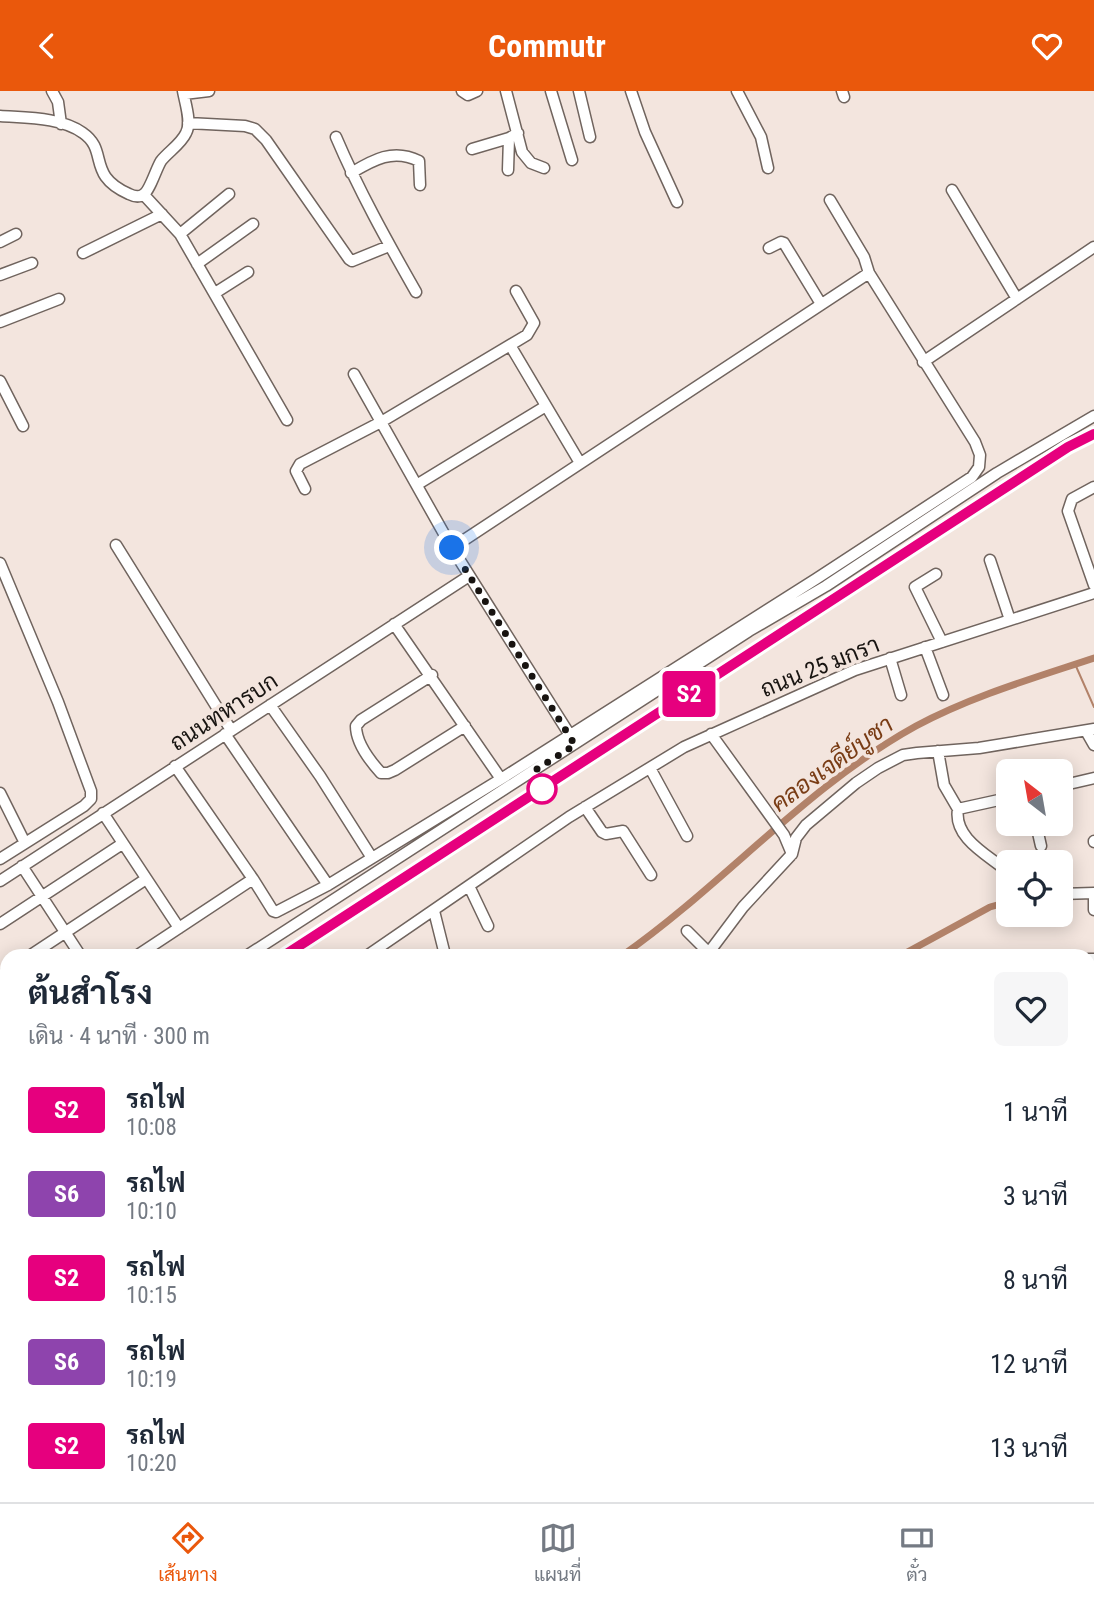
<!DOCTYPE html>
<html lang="th">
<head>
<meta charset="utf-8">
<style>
  :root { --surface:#fff; --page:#f6f6f7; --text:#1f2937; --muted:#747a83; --line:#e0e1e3; --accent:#ea580c }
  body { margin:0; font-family:"Roboto Condensed",Sarabun,sans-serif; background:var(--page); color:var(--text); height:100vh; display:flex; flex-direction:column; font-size:26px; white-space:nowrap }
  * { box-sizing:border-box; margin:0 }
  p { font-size:23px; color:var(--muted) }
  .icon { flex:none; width:38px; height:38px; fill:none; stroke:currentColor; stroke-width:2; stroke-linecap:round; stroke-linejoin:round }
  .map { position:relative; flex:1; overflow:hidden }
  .side { position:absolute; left:0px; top:858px; width:1096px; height:555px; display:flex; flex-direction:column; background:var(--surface); border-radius:21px 21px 0 0; box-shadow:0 4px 18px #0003 }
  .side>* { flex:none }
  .badge { padding:0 14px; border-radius:5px; font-size:24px; line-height:46px }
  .needle { width:46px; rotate:329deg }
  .buttons { position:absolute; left:996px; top:668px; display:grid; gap:14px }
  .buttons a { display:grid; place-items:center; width:77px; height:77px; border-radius:10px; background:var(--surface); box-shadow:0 4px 18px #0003; font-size:35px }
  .you { position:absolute; width:35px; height:35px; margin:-18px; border:5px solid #fff; border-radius:50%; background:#1a73e8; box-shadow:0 0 0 10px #1a73e833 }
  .map>.badge { position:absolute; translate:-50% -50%; box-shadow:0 0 0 4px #fff }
  .round { display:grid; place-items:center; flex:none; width:74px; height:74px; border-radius:10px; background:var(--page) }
  .overview { display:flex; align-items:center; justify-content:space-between; height:119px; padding:0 28px }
  h1 { font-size:33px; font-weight:700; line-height:52px }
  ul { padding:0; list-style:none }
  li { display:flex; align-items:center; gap:21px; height:84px; padding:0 28px }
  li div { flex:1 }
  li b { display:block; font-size:26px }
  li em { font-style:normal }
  li .badge { min-width:77px; font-weight:700; text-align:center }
  header { display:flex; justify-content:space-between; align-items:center; height:91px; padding:0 28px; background:var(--accent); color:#fff; font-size:32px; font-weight:700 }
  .menu { display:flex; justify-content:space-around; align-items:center; height:98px; border-top:2px solid var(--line); background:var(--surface); font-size:19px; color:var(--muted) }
  .menu a { display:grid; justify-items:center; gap:4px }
  .menu .on { color:var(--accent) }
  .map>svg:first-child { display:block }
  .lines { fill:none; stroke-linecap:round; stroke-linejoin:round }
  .stream { stroke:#b28269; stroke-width:2 }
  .canal { stroke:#b28269; stroke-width:7 }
  .minor-casing { stroke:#70645e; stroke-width:13 }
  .minor { stroke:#fff; stroke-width:10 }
  .rail-casing { stroke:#453f3b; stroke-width:4.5 }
  .rail { stroke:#f3e5de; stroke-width:2; stroke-dasharray:5; stroke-linecap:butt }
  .line-casing { stroke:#fff; stroke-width:16 }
  .line { stroke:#e6007e; stroke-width:10 }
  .walk { stroke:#181411; stroke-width:7; stroke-dasharray:0 12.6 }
  .stop-dot { fill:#fff; stroke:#e6007e; stroke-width:3.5 }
  .labels { text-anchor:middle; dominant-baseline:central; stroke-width:7; stroke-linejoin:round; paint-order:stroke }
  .street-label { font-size:23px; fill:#181411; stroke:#f3e5de }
  .water-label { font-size:24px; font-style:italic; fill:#793c15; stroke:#f3e5de }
</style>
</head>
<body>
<header><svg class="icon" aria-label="back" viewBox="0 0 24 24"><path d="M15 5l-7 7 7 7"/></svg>Commutr<svg class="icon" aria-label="heart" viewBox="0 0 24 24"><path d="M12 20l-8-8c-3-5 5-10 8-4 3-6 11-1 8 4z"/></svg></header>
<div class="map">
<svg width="1094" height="1411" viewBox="0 0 1094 1411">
  <rect width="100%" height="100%" fill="#f3e5de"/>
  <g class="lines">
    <path class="stream" d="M 1075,573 L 1094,616"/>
    <path class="canal" d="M 623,864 C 724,793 807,695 916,635 C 972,605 1034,587 1094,567
      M 902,864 L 990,816 L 1008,811
      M 0,1184 L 7,1180"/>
    <defs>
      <path id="minor" d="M 52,0 L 58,11 L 61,33
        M 462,0 L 468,4 L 477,0
        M 506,0 L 522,61 L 531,72 L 544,77
        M 551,0 L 572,69
        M 579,0 L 590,46
        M 631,0 L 645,41 L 677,111
        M 737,0 L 761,46 L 768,77
        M 842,0 L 844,6
        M 184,3 L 209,0
        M 0,25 C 26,27 61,26 83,42 C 109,60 86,84 129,103 C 133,105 139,107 144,103 C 150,99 156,78 161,70 C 168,61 181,53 186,42 C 192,31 185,12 183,0
        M 188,32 L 245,35 L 255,38 L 266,49 L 349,168 L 352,170 L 389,155
        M 336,46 C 359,100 387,150 416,201
        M 472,58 L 509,47
        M 508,79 L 509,47 L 518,42
        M 351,82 C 373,69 393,57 419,70 L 420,94
        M 952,99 L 1017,208
        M 144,104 L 180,143 L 287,329
        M 830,109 L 864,166 L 869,182
        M 180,143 L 229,103
        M 0,151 L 16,143
        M 769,157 L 781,151 L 784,152 L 821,213
        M 83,162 L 162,123
        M 197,173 L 253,133
        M 0,184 L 32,172
        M 215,202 L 248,181
        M 0,231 L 59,208
        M 510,254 L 580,372
        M 923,271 L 1094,156
        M 354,283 L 452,457 L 573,649
        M 0,290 L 23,335
        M 418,393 L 546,315
        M 1094,396 L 1072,408 L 1068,420 L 1094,494
        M 305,398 L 296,380 L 300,373 L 381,331 L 527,244 L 534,232 L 516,200
        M 116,454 L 231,639
        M 990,469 L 1010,529
        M 0,472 L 58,611 L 91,700 L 91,708 L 84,715 L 0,768
        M 936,483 L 915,496 L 942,551
        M 394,533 L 501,688
        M 925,556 L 943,604
        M 890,567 L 901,604
        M 432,584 L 361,629 L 356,635 C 356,652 370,670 381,682 L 388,682 L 395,679 L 465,635
        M 270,614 L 320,685 L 372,767
        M 1086,640 L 1094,654
        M 225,643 L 328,794
        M 711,643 L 784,744 L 792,763
        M 938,660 L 944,694 L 958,718 L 1008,707
        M 175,675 L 253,788
        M 650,677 L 687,745
        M 1060,695 L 1094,687
        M 0,702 L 25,752
        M 585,716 L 602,741 L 606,743 L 623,740 L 651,784
        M 958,718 C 953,748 990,765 1008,781
        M 103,722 L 179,837
        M 1036,733 L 1041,755
        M 1094,750 L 1094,751
        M 22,775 L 80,864
        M 0,790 L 469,485
        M 469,795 L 488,835
        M 1060,803 L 1094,802
        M 1094,808 L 1094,819
        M 434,820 L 445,864
        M 0,833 L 122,753
        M 687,840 L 709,862
        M 31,864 L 146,788
        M 138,864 L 253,788 L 273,820 L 276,821 L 328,794 L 501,688 L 816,488 L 972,386 L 979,376 L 980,364 L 975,351 L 869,182 L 452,457
        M 248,864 L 749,540 L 826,495 L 997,382 L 1094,325
        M 368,864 L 569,726 L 684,656 L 855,579 L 1094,502
        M 707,864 L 743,816 L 792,763 L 796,747 L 806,734 L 856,692 L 878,677 L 903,664 L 917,662 L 979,657 L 1094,638
        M 1088,868 L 1094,868
        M 0,886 L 7,881
        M 0,927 L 7,937
        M 0,1034 L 7,1029
        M 1088,1048 L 1094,1055
        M 0,1118 L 7,1113
        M 1088,1139 L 1094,1136
        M 1088,1173 L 1094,1176
        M 0,1263 L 7,1257
        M 0,1363 L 7,1369
        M 46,1405 L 53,1411
        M 112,1405 L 117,1411
        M 413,1405 L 414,1411
        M 733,1405 L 736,1411
        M 834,1405 L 842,1411
        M 995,1405 L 1004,1411
        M 807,1411 L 809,1405"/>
    </defs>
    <use href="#minor" class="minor-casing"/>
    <use href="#minor" class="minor"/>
    <defs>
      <path id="rail" d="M 285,864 L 1068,357 L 1094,343
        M 0,1061 L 7,1056"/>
    </defs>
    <use href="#rail" class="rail-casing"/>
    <use href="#rail" class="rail"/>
  </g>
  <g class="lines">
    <defs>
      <path id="line" d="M 285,864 L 1068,356 L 1094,343"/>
    </defs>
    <use href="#line" class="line-casing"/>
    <use href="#line" class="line"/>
    <path class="walk" d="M 452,457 L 575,654 L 534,680 L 542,698"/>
  </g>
  <circle class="stop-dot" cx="542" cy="698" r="14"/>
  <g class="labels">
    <g class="street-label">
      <text transform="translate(820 576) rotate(-22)">ถนน 25 มกรา</text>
      <text transform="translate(224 621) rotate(-33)">ถนนทหารบก</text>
    </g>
    <g class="water-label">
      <text transform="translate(832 673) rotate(-36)">คลองเจดีย์บูชา</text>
    </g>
  </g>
</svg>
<div class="buttons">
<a><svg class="needle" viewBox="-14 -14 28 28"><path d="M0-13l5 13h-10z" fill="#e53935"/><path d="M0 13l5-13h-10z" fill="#747a83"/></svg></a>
<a><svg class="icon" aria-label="locate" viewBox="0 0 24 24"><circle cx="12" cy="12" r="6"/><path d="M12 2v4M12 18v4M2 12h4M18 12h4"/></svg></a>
</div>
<div class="you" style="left:452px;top:457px"></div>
<b class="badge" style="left:689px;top:603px;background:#e6007e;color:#fff">S2</b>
<section class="side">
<div class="overview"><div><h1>ต้นสำโรง</h1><p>เดิน · 4 นาที · 300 m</p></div><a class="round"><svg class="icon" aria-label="heart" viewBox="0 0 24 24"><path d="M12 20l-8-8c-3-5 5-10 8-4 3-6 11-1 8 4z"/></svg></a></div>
<ul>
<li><span class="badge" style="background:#e6007e;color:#fff">S2</span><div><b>รถไฟ</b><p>10:08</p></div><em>1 นาที</em></li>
<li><span class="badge" style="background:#8e44ad;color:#fff">S6</span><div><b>รถไฟ</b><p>10:10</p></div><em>3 นาที</em></li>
<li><span class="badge" style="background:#e6007e;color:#fff">S2</span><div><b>รถไฟ</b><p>10:15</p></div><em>8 นาที</em></li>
<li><span class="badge" style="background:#8e44ad;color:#fff">S6</span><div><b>รถไฟ</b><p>10:19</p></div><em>12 นาที</em></li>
<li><span class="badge" style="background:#e6007e;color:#fff">S2</span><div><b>รถไฟ</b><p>10:20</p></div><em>13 นาที</em></li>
</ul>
</section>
</div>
<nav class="menu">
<a class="on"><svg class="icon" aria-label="directions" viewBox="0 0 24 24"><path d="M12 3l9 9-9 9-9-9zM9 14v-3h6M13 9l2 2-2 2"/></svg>เส้นทาง</a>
<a><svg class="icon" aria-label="map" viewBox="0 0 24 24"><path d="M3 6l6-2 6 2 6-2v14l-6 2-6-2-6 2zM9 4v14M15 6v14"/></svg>แผนที่</a>
<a><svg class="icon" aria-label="tickets" viewBox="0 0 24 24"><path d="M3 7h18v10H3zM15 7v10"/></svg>ตั๋ว</a>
</nav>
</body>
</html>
